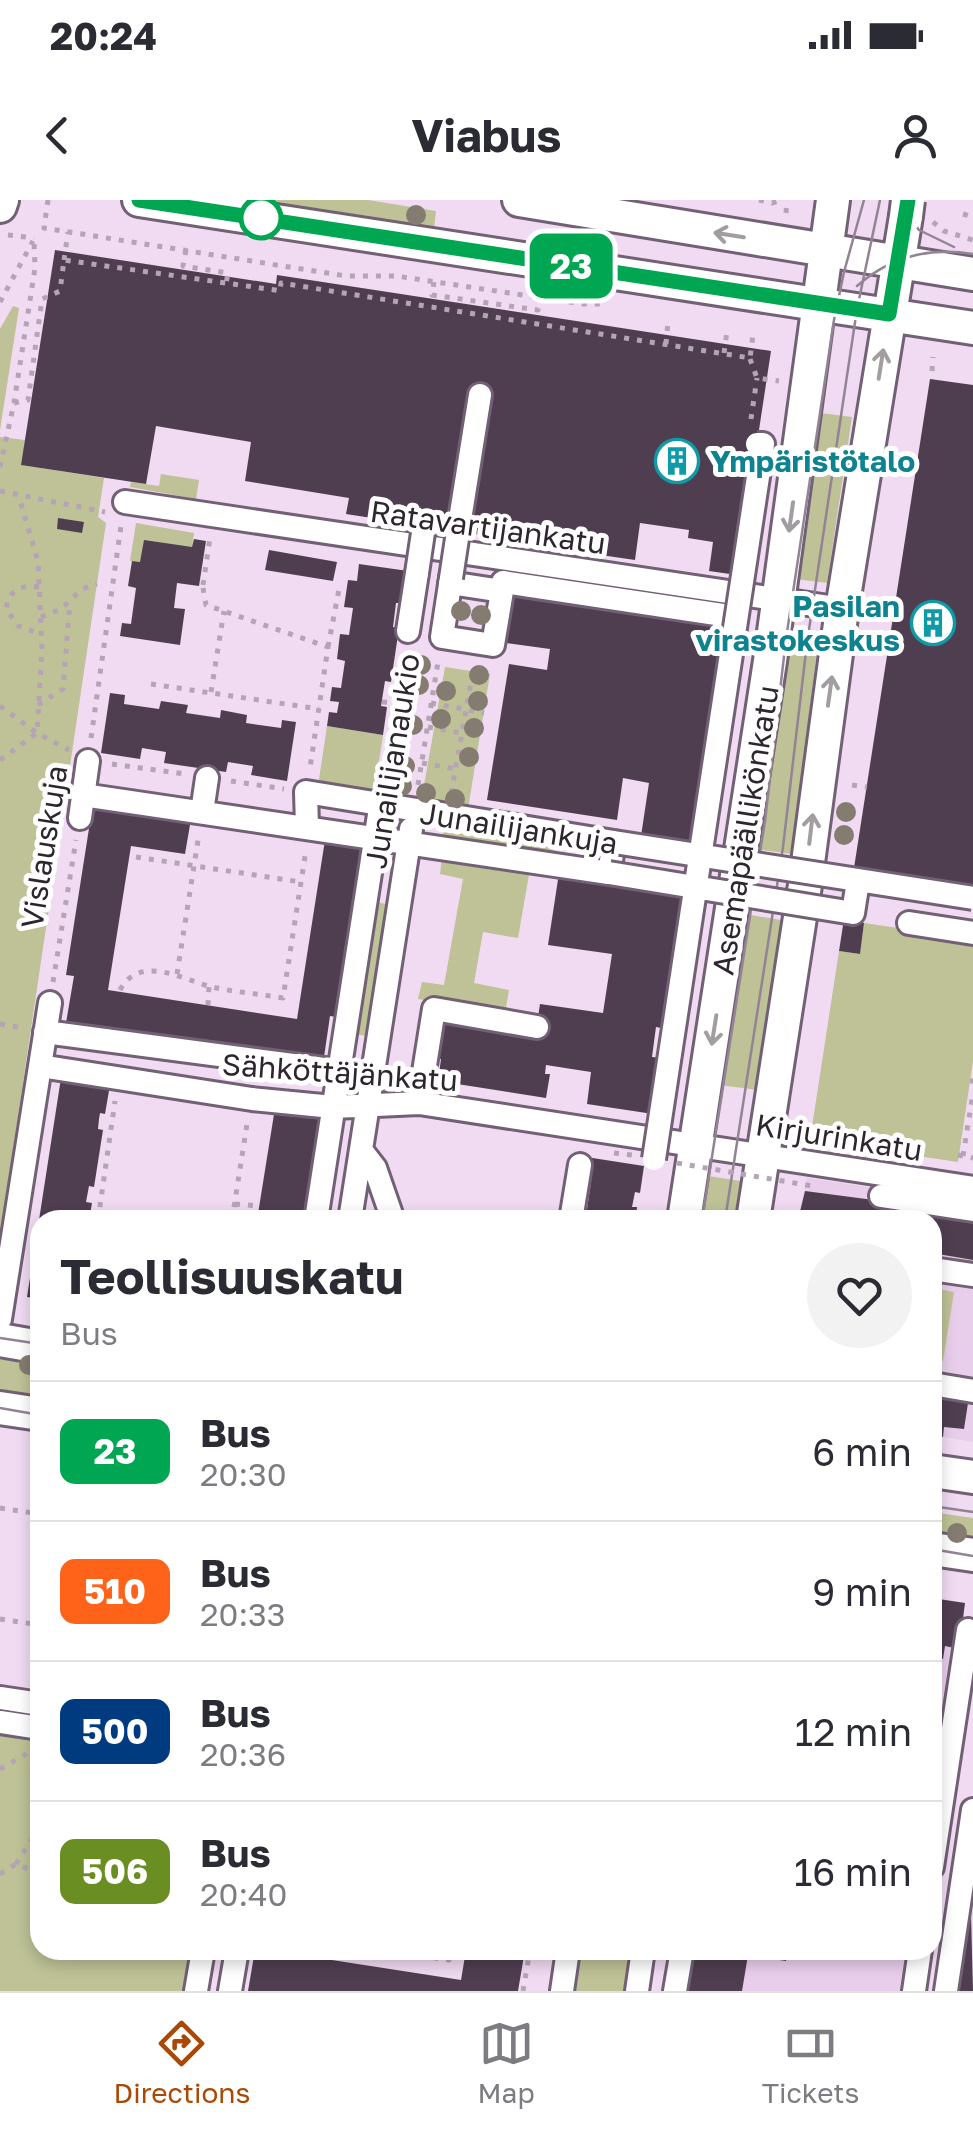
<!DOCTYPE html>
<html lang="en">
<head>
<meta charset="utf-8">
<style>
  :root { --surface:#fff; --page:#f2f2f3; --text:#2b2b33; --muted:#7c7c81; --line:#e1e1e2; --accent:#aa4905 }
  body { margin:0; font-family:"Golos Text",sans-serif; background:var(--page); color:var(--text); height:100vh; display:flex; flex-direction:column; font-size:38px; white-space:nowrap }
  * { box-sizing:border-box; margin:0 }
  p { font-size:32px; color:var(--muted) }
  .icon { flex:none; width:55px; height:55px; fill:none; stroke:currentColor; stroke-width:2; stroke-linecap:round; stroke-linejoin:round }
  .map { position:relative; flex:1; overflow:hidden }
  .side { position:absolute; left:30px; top:1010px; width:912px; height:750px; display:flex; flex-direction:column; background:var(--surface); border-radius:30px; box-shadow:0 5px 15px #0003 }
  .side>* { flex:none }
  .badge { padding:0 20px; border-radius:15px; font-size:35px; line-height:65px }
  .map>.badge { position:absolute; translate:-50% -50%; box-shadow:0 0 0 5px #fff }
  .round { display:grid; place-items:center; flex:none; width:105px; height:105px; border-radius:52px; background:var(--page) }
  .overview { display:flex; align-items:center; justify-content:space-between; height:170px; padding:0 30px }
  h1 { font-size:48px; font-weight:700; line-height:75px }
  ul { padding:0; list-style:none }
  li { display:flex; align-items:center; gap:30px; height:140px; padding:0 30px; border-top:2px solid var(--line) }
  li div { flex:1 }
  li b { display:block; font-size:38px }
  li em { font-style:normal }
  li .badge { min-width:110px; font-weight:700; text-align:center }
  .status { display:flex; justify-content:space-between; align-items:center; height:70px; padding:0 50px; background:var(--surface); direction:ltr }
  .status svg { height:28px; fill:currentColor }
  header { display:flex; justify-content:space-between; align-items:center; height:130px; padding:0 30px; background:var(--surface); font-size:45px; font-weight:700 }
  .dock { display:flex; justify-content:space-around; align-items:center; height:140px; border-top:2px solid var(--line); background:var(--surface); font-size:28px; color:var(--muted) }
  .dock a { display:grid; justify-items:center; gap:5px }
  .dock .on { color:var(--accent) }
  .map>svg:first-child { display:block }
  .built { fill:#e8ceea }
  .green { fill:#bec296 }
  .building { fill:#4f3e50 }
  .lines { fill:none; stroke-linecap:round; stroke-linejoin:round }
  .street-casing { stroke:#726074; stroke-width:28 }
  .secondary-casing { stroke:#726074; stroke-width:38 }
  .path { stroke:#b5a4b6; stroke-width:5; stroke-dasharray:5 8; stroke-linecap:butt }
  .street { stroke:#fff; stroke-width:22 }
  .secondary { stroke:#fff; stroke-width:32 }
  .tram { stroke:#938494; stroke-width:2.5 }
  .street-bridge-casing { stroke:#726074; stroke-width:28; stroke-linecap:butt }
  .secondary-bridge-casing { stroke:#726074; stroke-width:38; stroke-linecap:butt }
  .path-bridge { stroke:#b5a4b6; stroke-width:5; stroke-dasharray:5 8; stroke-linecap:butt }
  .street-bridge { stroke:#fff; stroke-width:22 }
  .secondary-bridge { stroke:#fff; stroke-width:32 }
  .tree { fill:#857c71 }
  .oneway { stroke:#a19da1 }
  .line-casing { stroke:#fff; stroke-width:22 }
  .line { stroke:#00a651; stroke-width:15 }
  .stop-dot { fill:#fff; stroke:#00a651; stroke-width:5 }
  .labels { text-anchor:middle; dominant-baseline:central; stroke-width:10; stroke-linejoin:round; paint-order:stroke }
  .culture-label { font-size:30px; font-weight:bold; fill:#0d838f; stroke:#fff; text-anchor:start }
  .street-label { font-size:30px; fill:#2e262e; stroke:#fff }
</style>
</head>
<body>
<div class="status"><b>20:24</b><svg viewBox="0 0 49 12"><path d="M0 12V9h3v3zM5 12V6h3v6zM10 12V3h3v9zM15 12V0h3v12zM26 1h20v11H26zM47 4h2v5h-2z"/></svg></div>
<header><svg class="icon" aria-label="back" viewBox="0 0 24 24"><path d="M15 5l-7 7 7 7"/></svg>Viabus<svg class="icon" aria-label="person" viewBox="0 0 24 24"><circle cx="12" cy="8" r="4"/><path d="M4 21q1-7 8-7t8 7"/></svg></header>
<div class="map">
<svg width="973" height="1791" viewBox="0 0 973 1791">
  <rect width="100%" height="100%" fill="#f0dbf2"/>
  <path class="built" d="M 807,978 L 973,1002 L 973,1242 L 933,1235 L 932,1020 L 798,1020 Z
    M 933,1398 L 965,1403 L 933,1623 Z
    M 687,1750 L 914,1750 L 908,1791 L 681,1791 Z"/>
  <path class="green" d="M 258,0 L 368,0 L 436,11 L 434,28 Z
    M 13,106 L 19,108 L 0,230 L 0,129 Z
    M 813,212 L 852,217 L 827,383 L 787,378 Z
    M 0,237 L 25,240 L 22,265 L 104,278 L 98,317 L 106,323 L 0,1038 Z
    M 161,274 L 199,280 L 196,299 L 130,287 L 131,282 L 159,286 Z
    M 136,323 L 194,333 L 192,347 L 140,362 L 130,361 Z
    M 780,436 L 818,442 L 792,654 L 754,649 Z
    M 445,467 L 490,474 L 468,609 L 421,602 Z
    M 327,526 L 383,535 L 374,594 L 318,586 Z
    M 444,625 L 556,642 L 553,656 L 442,639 Z
    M 442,657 L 530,669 L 518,738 L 483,732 L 474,783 L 509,790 L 505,813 L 418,799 L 422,782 L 444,785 L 463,679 L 440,674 Z
    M 375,702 L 387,704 L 367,836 L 354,834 Z
    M 745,714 L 793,722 L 766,891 L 719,885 Z
    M 864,723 L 973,739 L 973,861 L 958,962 L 810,940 L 839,751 L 860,754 Z
    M 702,975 L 741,981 L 735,1020 L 695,1020 Z
    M 933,1088 L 954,1092 L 943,1161 L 933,1159 Z
    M 0,1151 L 40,1157 L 40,1203 L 0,1197 Z
    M 932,1312 L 973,1318 L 973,1345 L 933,1339 Z
    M 0,1532 L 40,1538 L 40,1750 L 194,1750 L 187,1791 L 0,1791 Z
    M 576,1750 L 633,1750 L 627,1791 L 570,1791 Z"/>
  <path class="building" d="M 55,50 L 276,84 L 277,75 L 771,151 L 737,375 L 709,371 L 713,342 L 688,338 L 689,330 L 640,323 L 635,360 L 587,353 L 589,333 L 577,331 L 523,323 L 519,341 L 346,314 L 349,298 L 245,281 L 251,242 L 156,226 L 146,284 L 21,265 Z
    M 930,179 L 973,185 L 973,687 L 854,668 Z
    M 58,318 L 84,322 L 82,333 L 57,329 Z
    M 194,339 L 206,341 L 199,386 L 177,383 L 174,408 L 185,409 L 180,445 L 120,436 L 122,423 L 131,424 L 136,388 L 128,386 L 132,361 L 140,362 L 144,340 L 192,347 Z
    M 269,350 L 337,362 L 333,381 L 265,370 Z
    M 359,364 L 408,371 L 403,403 L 396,403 L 393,427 L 399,428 L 391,482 L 385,481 L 381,506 L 387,507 L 383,535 L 327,526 L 329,512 L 337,513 L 339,502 L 330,501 L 332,487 L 341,488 L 345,461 L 337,459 L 340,434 L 349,435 L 353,408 L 344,407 L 348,380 L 357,381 Z
    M 508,386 L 729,420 L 695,644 L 641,636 L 649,583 L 623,578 L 617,620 L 487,600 L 509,464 L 547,470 L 550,449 L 499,442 Z
    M 110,493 L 125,495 L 124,504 L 159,509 L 161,501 L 188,505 L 186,513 L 220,518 L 221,510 L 247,515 L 246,523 L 281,528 L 282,520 L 296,522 L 287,581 L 251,575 L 253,566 L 228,562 L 226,572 L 164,563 L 166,552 L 142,548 L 140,559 L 101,553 Z
    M 93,603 L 191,619 L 185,654 L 131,646 L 108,790 L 297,819 L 325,640 L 369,647 L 342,818 L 330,816 L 323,864 L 66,823 L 74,776 L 66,775 Z
    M 559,673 L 687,693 L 667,829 L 656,827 L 652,857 L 662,858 L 653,914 L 587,904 L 591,872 L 546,865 L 545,874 L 550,874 L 546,898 L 438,881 L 441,859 L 434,858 L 440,822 L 535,836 L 540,804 L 603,813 L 612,754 L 548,745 Z
    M 844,719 L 864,723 L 860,754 L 839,751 Z
    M 61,878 L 110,885 L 105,914 L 100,913 L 99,919 L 98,929 L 103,930 L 94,987 L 89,986 L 86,1002 L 92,1003 L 89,1020 L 39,1020 Z
    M 275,908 L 323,916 L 306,1020 L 257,1020 Z
    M 586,957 L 644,966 L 640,993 L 635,992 L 632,1007 L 637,1007 L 636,1020 L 576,1020 L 577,1015 L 586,1016 L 592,975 L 583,974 Z
    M 805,991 L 973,1013 L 973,1060 L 932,1053 L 932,1020 L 798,1020 Z
    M 38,1027 L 40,1027 L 40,1099 L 27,1097 Z
    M 932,1197 L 968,1203 L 964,1229 L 944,1227 L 943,1237 L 932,1235 Z
    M 932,1398 L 965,1403 L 959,1449 L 945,1446 L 943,1459 L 932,1458 Z
    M 971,1713 L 973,1791 L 959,1791 Z
    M 255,1750 L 306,1750 L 306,1756 L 461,1780 L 466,1750 L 525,1750 L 518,1791 L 248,1791 Z
    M 687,1750 L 787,1750 L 786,1761 L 748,1755 L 742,1791 L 681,1791 Z"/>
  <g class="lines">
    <defs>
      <path id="street" d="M 125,302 L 842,409
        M 458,332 L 480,195
        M 451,378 L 442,437 L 493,445 L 502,391
        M 450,383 L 502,391 L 503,382 L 736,417
        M 408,431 L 417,373
        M 83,595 L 609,673 L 614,642 L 306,592 L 307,627
        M 202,612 L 207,578
        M 80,618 L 88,561
        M 909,723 L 973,733
        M 45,832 L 339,871
        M 40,866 L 252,899 L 333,907 L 419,903 L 973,988
        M 419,903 L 434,809 L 537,827
        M 361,950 L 375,968 L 393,1020
        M 881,996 L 973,1010
        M 316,1020 L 381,602
        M 350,1020 L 411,629
        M 571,1020 L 580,965
        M 932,1069 L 973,1075
        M 0,1119 L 50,803
        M 932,1184 L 973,1191
        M 0,1498 L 40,1504
        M 0,1522 L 40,1528
        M 932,1667 L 968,1430
        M 196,1791 L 203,1750
        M 230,1791 L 237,1750
        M 562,1791 L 568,1750
        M 637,1791 L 643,1750
        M 675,1791 L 682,1750
        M 914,1791 L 920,1750
        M 946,1791 L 973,1610"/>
      <path id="secondary" d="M 139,0 L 973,128
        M 519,0 L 973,74
        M 0,6 L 2,0
        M 684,1020 L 770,461 L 833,0
        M 753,1020 L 805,685 L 842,409 L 906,16
        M 0,1140 L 40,1147
        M 0,1208 L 40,1214
        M 932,1271 L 973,1277
        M 932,1349 L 973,1355"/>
    </defs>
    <use href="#street" class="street-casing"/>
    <use href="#secondary" class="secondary-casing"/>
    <path class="path" d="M 48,0 L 44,28 L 346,76 L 396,76 L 583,104 L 602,104
      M 759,0 L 772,3 L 782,0
      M 786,13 L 787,0
      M 963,14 L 973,17
      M 933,22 L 944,31 L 973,40
      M 8,35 L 34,38
      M 186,50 L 183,66 L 228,73 L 226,84
      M 64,60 L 68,32
      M 434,82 L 432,95 L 538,110 L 540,98
      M 0,102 L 33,41
      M 666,144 L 668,122
      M 724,153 L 727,131
      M 750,159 L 757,178 L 779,181
      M 932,171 L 933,157
      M 14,203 L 28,200 L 42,99 L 60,91 L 64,60 L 275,90 L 280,91 L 281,83 L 750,158 L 753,135
      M 751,219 L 757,178
      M 0,267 L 14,203 L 35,68 L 34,38
      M 0,291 L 105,312
      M 203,385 L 210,338
      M 39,387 C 19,385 10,389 6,409 L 18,426 L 41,434
      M 203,388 L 206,405 L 328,447 L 310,568
      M 41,417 L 61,409 L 82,389 L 97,384
      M 328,447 L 340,384
      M 151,484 L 319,509
      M 211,492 L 224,411
      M 382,502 L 396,503
      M 431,503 L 484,513
      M 38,505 L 63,489 L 70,402
      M 0,506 L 37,533 L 69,550
      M 428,527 L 462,533
      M 91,538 L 121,326
      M 0,560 L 37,533 L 42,449 L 38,361 L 19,297
      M 422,563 L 456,569
      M 112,564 L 185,574
      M 385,580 L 404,452
      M 231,581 L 284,589
      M 418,585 L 438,462
      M 852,585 L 867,587
      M 451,593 L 473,472
      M 136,657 L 301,682
      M 177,774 L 199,634
      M 53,782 L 76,640
      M 120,790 C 140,753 183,780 212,787 C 235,792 259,794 283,798 L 306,650
      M 208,805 L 209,786
      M 0,824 L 22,828
      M 970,881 L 973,881
      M 802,929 L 811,930
      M 958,955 L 973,958
      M 963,956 L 973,893
      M 235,1004 L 259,1006
      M 98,1020 L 115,901
      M 232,1020 L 247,924
      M 0,1308 L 40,1314
      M 0,1419 L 40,1425
      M 0,1569 L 28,1553
      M 16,1664 L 40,1626
      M 0,1674 L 16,1664 L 40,1674
      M 382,1750 L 449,1760 L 451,1750
      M 311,1756 L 314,1750
      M 523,1791 L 530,1750"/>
    <use href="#street" class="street"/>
    <use href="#secondary" class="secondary"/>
    <path class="tram" d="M 896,0 L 919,30 L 954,47
      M 857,86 C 890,57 930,47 973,54
      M 702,1020 L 765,621 L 786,439 L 834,120 L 844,72 L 864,0
      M 725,1020 L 783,647 L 807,443 L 857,109 L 880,0
      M 0,1138 L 40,1144
      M 0,1208 L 40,1215
      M 932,1306 L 973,1312
      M 932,1349 L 973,1356"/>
    <defs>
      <path id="street-bridge" d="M 417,373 L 424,326
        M 451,378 L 458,332
        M 614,642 L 973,698
        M 609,673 L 853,713 L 858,681
        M 654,959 L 763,244 L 757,244"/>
      <path id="secondary-bridge" d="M 906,16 L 908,0"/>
    </defs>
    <use href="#street-bridge" class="street-bridge-casing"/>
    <use href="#secondary-bridge" class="secondary-bridge-casing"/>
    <path class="path-bridge" d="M 614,953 L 632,955
      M 677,963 L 812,986"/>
    <use href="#street-bridge" class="street-bridge"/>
    <use href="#secondary-bridge" class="secondary-bridge"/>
  </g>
  <g class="tree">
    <circle cx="416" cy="15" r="10"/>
    <circle cx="461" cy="411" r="10"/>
    <circle cx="481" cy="415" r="10"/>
    <circle cx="421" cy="465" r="10"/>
    <circle cx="479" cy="475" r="10"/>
    <circle cx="419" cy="485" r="10"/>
    <circle cx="446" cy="491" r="10"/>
    <circle cx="478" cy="501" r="10"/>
    <circle cx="441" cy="519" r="10"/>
    <circle cx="413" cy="525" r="10"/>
    <circle cx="474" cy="528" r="10"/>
    <circle cx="469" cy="557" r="10"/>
    <circle cx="405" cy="566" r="10"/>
    <circle cx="402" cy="586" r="10"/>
    <circle cx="426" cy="593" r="10"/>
    <circle cx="455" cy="599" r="10"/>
    <circle cx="846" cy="612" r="10"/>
    <circle cx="844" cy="635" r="10"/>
    <circle cx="29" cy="1165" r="10"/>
    <circle cx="957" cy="1333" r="10"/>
  </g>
  <defs><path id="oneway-shaft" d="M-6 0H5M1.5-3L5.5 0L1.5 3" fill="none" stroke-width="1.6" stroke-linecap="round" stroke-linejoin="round" transform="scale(2.5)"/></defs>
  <g class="oneway">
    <use href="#oneway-shaft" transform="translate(729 35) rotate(-171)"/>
    <use href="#oneway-shaft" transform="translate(881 164) rotate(-81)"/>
    <use href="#oneway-shaft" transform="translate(791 317) rotate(98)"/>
    <use href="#oneway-shaft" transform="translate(830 491) rotate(-82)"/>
    <use href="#oneway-shaft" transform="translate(811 629) rotate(-83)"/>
    <use href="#oneway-shaft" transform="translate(714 830) rotate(99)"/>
  </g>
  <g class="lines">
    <defs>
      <path id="line" d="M 139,0 L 889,114 L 908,0"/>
    </defs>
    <use href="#line" class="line-casing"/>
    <use href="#line" class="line"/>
  </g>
  <defs>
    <symbol id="building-ring" viewBox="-11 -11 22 22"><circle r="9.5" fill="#fff" stroke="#0f9aa8" stroke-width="1.5"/><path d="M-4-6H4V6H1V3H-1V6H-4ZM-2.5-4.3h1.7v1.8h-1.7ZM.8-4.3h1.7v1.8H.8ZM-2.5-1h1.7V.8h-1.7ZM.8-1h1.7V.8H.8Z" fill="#0f9aa8"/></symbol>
  </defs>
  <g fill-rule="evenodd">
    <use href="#building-ring" x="652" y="236" width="50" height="50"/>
    <use href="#building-ring" x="908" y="398" width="50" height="50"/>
  </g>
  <circle class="stop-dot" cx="261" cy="18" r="20"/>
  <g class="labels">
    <g class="culture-label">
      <text x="710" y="261">Ympäristötalo</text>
      <text x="900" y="406" text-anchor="end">Pasilan<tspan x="900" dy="34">virastokeskus</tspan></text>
    </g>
    <g class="street-label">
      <text transform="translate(488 327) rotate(8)">Ratavartijankatu</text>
      <text transform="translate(392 561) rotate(-81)">Junailijanaukio</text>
      <text transform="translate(519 628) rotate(9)">Junailijankuja</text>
      <text transform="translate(745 630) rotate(-81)">Asemapäällikönkatu</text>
      <text transform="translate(44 647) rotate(-81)">Vislauskuja</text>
      <text transform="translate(340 872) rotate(4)">Sähköttäjänkatu</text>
      <text transform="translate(839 937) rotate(9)">Kirjurinkatu</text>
    </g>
  </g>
</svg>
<b class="badge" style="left:571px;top:66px;background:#00a651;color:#fff">23</b>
<section class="side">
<div class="overview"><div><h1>Teollisuuskatu</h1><p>Bus</p></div><a class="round"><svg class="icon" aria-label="heart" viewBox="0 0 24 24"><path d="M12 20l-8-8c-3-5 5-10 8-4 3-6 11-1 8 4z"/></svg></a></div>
<ul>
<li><span class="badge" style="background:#00a651;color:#fff">23</span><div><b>Bus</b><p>20:30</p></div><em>6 min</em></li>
<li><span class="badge" style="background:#ff6319;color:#fff">510</span><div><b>Bus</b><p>20:33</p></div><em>9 min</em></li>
<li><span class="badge" style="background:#003b80;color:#fff">500</span><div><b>Bus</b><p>20:36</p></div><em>12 min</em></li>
<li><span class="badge" style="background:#6b8e23;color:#fff">506</span><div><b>Bus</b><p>20:40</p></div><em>16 min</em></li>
</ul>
</section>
</div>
<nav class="dock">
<a class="on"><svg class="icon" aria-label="directions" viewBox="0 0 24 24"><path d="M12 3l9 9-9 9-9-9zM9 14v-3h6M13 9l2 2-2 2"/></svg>Directions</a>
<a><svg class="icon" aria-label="map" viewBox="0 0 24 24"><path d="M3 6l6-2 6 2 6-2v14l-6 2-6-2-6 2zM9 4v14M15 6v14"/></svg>Map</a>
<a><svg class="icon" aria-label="tickets" viewBox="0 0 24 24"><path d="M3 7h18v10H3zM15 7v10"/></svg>Tickets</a>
</nav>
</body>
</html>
